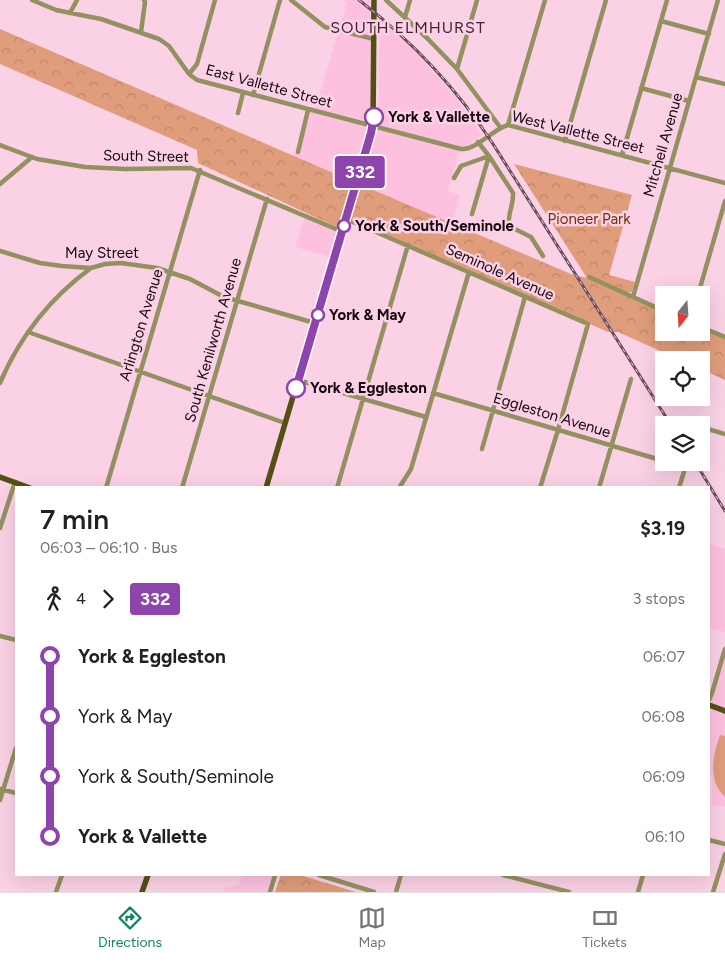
<!DOCTYPE html>
<html lang="en">
<head>
<meta charset="utf-8">
<style>
  :root { --surface:#fff; --page:#f6f6f6; --text:#202124; --muted:#757577; --line:#e0e0e0; --accent:#0f8463 }
  body { margin:0; font-family:Figtree,sans-serif; background:var(--page); color:var(--text); height:100vh; display:flex; flex-direction:column; font-size:19px; white-space:nowrap }
  * { box-sizing:border-box; margin:0 }
  p { font-size:16px; color:var(--muted) }
  .icon { flex:none; width:28px; height:28px; fill:none; stroke:currentColor; stroke-width:2; stroke-linecap:round; stroke-linejoin:round }
  .map { position:relative; flex:1; overflow:hidden }
  .side { position:absolute; left:15px; top:486px; width:695px; height:390px; display:flex; flex-direction:column; background:var(--surface); border-radius:0px; box-shadow:0 5px 20px #0002 }
  .side>* { flex:none }
  .badge { padding:0 10px; border-radius:4px; font-size:18px; line-height:32px }
  .needle { width:32px; rotate:197deg }
  .tools { position:absolute; left:655px; top:286px; display:grid; gap:10px }
  .tools a { display:grid; place-items:center; width:55px; height:55px; border-radius:0px; background:var(--surface); box-shadow:0 5px 20px #0002; font-size:25px }
  .map>.badge { position:absolute; translate:-50% -50%; box-shadow:0 0 0 2px #fff }
  .legs { display:flex; align-items:center; gap:8px; height:55px; padding:0 25px; font-size:16px }
  .legs p { margin-inline-start:auto }
  .head { display:flex; align-items:center; justify-content:space-between; height:85px; padding:0 25px }
  h1 { font-size:28px; font-weight:600; line-height:38px }
  ul { padding:0 25px; list-style:none }
  li { display:flex; align-items:center; gap:18px; height:60px; font-size:19px }
  li i { display:grid; place-items:center; width:8px; height:100%; margin:0 6px; background:currentColor }
  li i::after { content:''; width:12px; height:12px; margin:-6px; border:4px solid; border-radius:50%; background:var(--surface) }
  li p { margin-inline-start:auto }
  li:first-child i { background:linear-gradient(#0000 50%,currentColor 0) }
  li:last-child i { background:linear-gradient(currentColor 50%,#0000 0) }
  .dock { display:flex; justify-content:space-around; align-items:center; height:70px; border-top:1px solid var(--line); background:var(--surface); font-size:14px; color:var(--muted) }
  .dock a { display:grid; justify-items:center; gap:2px }
  .dock .selected { color:var(--accent) }
  .map>svg:first-child { display:block }
  .built { fill:#fdc1df }
  .park { fill:url(#park-crowns) }
  .pitch { fill:#df9d7c }
  .lines { fill:none; stroke-linecap:round; stroke-linejoin:round }
  .minor { stroke:#92915f; stroke-width:4.5 }
  .major { stroke:#525013; stroke-width:5.5 }
  .rail-casing { stroke:#684f5c; stroke-width:3 }
  .rail { stroke:#fbd1e5; stroke-width:1; stroke-dasharray:4; stroke-linecap:butt }
  .line-1-casing { stroke:#fff; stroke-width:11 }
  .line-1 { stroke:#8e44ad; stroke-width:8 }
  .stop-1-dot { fill:#fff; stroke:#8e44ad; stroke-width:2.5 }
  .labels { text-anchor:middle; dominant-baseline:central; stroke-width:5; stroke-linejoin:round; paint-order:stroke }
  .street-label { font-size:15px; fill:#16060f; stroke:#fbd1e5 }
  .stop-label { font-size:15px; font-weight:bold; fill:#16060f; stroke:#fbd1e5; text-anchor:start }
  .park-label { font-size:15px; fill:#6f310a; stroke:#fbd1e5 }
  .neighbourhood-label { font-size:16px; letter-spacing:1px; fill:#472036; stroke:#fbd1e5 }
</style>
</head>
<body>
<div class="map">
<svg width="725" height="892" viewBox="0 0 725 892">
  <defs>
    <pattern id="park-crowns" width="20" height="18" patternUnits="userSpaceOnUse" patternTransform="scale(1.25)"><rect width="20" height="18" fill="#df9d7c"/><path d="M2 6a3 3 0 1 1 6 0M12 15a3 3 0 1 1 6 0" fill="none" stroke="#bf866a"/></pattern>
  </defs>
  <rect width="100%" height="100%" fill="#fbd1e5"/>
  <path class="built" d="M 343,0 L 370,0 L 371,123 L 315,109 L 347,3 Z
    M 379,19 L 420,57 L 453,94 L 482,135 L 464,148 L 379,125 Z
    M 306,110 L 460,149 L 448,191 L 460,195 L 452,224 L 294,156 Z
    M 306,213 L 341,229 L 333,258 L 295,247 Z
    M 709,544 L 725,549 L 725,632 L 709,628 Z
    M 725,656 L 725,807 L 712,804 L 712,777 L 709,776 L 709,707 Z
    M 242,875 L 272,875 L 267,892 L 223,892 L 224,888 L 239,885 Z"/>
  <path class="park" d="M 0,29 L 352,181 L 571,274 L 587,278 L 514,164 L 632,195 L 609,275 L 635,282 L 632,292 L 628,293 L 664,309 L 664,332 L 701,332 L 701,325 L 725,335 L 725,380 L 701,369 L 701,360 L 680,360 L 618,332 L 608,332 L 345,216 L 341,229 L 198,163 L 197,150 L 0,64 Z
    M 281,875 L 300,875 L 356,892 L 275,892 Z"/>
  <path class="pitch" d="M 720,735 L 725,736 L 725,797 C 707,780 713,755 720,735 Z"/>
  <g class="lines">
    <path class="minor" d="M 32,0 L 56,10 L 101,19 L 159,39 L 169,46 L 189,74 L 197,80 L 461,149 C 475,151 493,129 508,125 L 725,183
      M 291,0 L 325,27 L 374,39
      M 386,0 L 428,39 L 457,69 L 500,127
      M 70,13 L 77,0
      M 405,17 L 410,0
      M 661,21 L 709,34
      M 141,32 L 145,2 L 144,0
      M 457,69 L 477,0
      M 189,74 L 197,64 L 215,0
      M 696,77 L 725,84
      M 641,88 L 689,101
      M 253,95 L 280,0
      M 238,113 L 243,93
      M 508,125 L 545,0
      M 565,141 L 606,0
      M 478,142 L 489,156 L 513,193 C 514,204 507,215 509,226 L 531,237 L 543,256
      M 0,145 L 37,159 L 85,167 L 125,169 L 191,168 L 343,232
      M 298,152 L 308,110
      M 622,155 L 667,0
      M 454,178 L 461,166 L 489,156
      M 0,184 L 32,157
      M 472,214 L 489,156
      M 346,219 L 588,324 L 558,430 L 540,488
      M 0,251 L 40,263 L 62,266 L 91,268 L 105,264 L 121,263 L 157,268 L 190,279 L 224,297 L 315,323
      M 589,277 L 664,311
      M 698,295 L 725,201
      M 633,297 L 718,0
      M 701,327 L 725,337
      M 28,332 L 285,423
      M 298,380 L 426,417
      M 0,383 C 20,336 50,298 91,268
      M 433,393 L 664,461
      M 701,427 L 725,434
      M 482,449 L 525,297
      M 669,462 L 685,467
      M 106,488 L 200,170
      M 182,488 L 267,199
      M 337,488 L 408,245
      M 399,488 L 411,469 L 469,272
      M 599,488 L 631,379
      M 679,488 L 687,462
      M 0,528 L 15,482
      M 0,636 L 16,640
      M 709,700 L 712,693 L 725,649
      M 0,789 L 16,793
      M 0,800 L 16,748
      M 709,840 L 725,844
      M 319,875 L 374,892
      M 503,875 L 569,892
      M 56,892 L 62,875
      M 270,892 L 275,875
      M 396,892 L 401,875
      M 638,892 L 643,875
      M 713,892 L 725,854"/>
    <path class="major" d="M 0,477 L 30,488
      M 266,488 L 373,126 L 374,0
      M 709,705 L 725,711
      M 142,892 L 148,875"/>
    <defs>
      <path id="rail" d="M 359,0 C 412,41 456,87 493,144 L 671,425
        M 695,462 L 725,511"/>
    </defs>
    <use href="#rail" class="rail-casing"/>
    <use href="#rail" class="rail"/>
  </g>
  <g class="lines">
    <defs>
      <path id="line-1" d="M 296,388 L 371,133 L 374,117"/>
    </defs>
    <use href="#line-1" class="line-1-casing"/>
    <use href="#line-1" class="line-1"/>
  </g>
  <g class="stop-1-dot">
    <circle cx="374" cy="117" r="9"/>
    <circle cx="344" cy="226" r="6"/>
    <circle cx="318" cy="315" r="6"/>
    <circle cx="296" cy="388" r="9"/>
  </g>
  <g class="labels">
    <g class="street-label">
      <text transform="translate(269 86) rotate(15)">East Vallette Street</text>
      <text transform="translate(578 132) rotate(14)">West Vallette Street</text>
      <text transform="translate(663 145) rotate(-74)">Mitchell Avenue</text>
      <text transform="translate(146 156) rotate(1)">South Street</text>
      <text x="102" y="253">May Street</text>
      <text transform="translate(500 272) rotate(24)">Seminole Avenue</text>
      <text transform="translate(141 325) rotate(-73)">Arlington Avenue</text>
      <text transform="translate(213 340) rotate(-74)">South Kenilworth Avenue</text>
      <text transform="translate(552 415) rotate(17)">Eggleston Avenue</text>
    </g>
    <g class="stop-label">
      <text x="388" y="117">York &amp; Vallette</text>
      <text x="355" y="226">York &amp; South/Seminole</text>
      <text x="329" y="315">York &amp; May</text>
      <text x="310" y="388">York &amp; Eggleston</text>
    </g>
    <g class="park-label">
      <text x="589" y="219">Pioneer Park</text>
    </g>
    <g class="neighbourhood-label">
      <text x="408" y="27">SOUTH ELMHURST</text>
    </g>
  </g>
</svg>
<div class="tools">
<a><svg class="needle" viewBox="-14 -14 28 28"><path d="M0-13l5 13h-10z" fill="#e53935"/><path d="M0 13l5-13h-10z" fill="#757577"/></svg></a>
<a><svg class="icon" aria-label="locate" viewBox="0 0 24 24"><circle cx="12" cy="12" r="6"/><path d="M12 2v4M12 18v4M2 12h4M18 12h4"/></svg></a>
<a><svg class="icon" aria-label="layers" viewBox="0 0 24 24"><path d="M12 4l9 5-9 5-9-5zM3 14l9 5 9-5"/></svg></a>
</div>
<b class="badge" style="left:360px;top:172px;background:#8e44ad;color:#fff">332</b>
<section class="side">
<div class="head"><div><h1>7 min</h1><p>06:03 – 06:10 · Bus</p></div><b>$3.19</b></div>
<div class="legs"><svg class="icon" aria-label="walk" viewBox="0 0 24 24"><circle cx="13" cy="4" r="2"/><path d="M13 8l-2 6 4 7M11 14l-3 7M7 12l3-4h3l4 4"/></svg>4<svg class="icon" aria-label="forward" viewBox="0 0 24 24"><path d="M9 5l7 7-7 7"/></svg><b class="badge" style="background:#8e44ad;color:#fff">332</b><p>3 stops</p></div>
<ul>
<li><i style="color:#8e44ad"></i><b>York &amp; Eggleston</b><p>06:07</p></li>
<li><i style="color:#8e44ad"></i><span>York &amp; May</span><p>06:08</p></li>
<li><i style="color:#8e44ad"></i><span>York &amp; South/Seminole</span><p>06:09</p></li>
<li><i style="color:#8e44ad"></i><b>York &amp; Vallette</b><p>06:10</p></li>
</ul>
</section>
</div>
<nav class="dock">
<a class="selected"><svg class="icon" aria-label="directions" viewBox="0 0 24 24"><path d="M12 3l9 9-9 9-9-9zM9 14v-3h6M13 9l2 2-2 2"/></svg>Directions</a>
<a><svg class="icon" aria-label="map" viewBox="0 0 24 24"><path d="M3 6l6-2 6 2 6-2v14l-6 2-6-2-6 2zM9 4v14M15 6v14"/></svg>Map</a>
<a><svg class="icon" aria-label="tickets" viewBox="0 0 24 24"><path d="M3 7h18v10H3zM15 7v10"/></svg>Tickets</a>
</nav>
</body>
</html>
